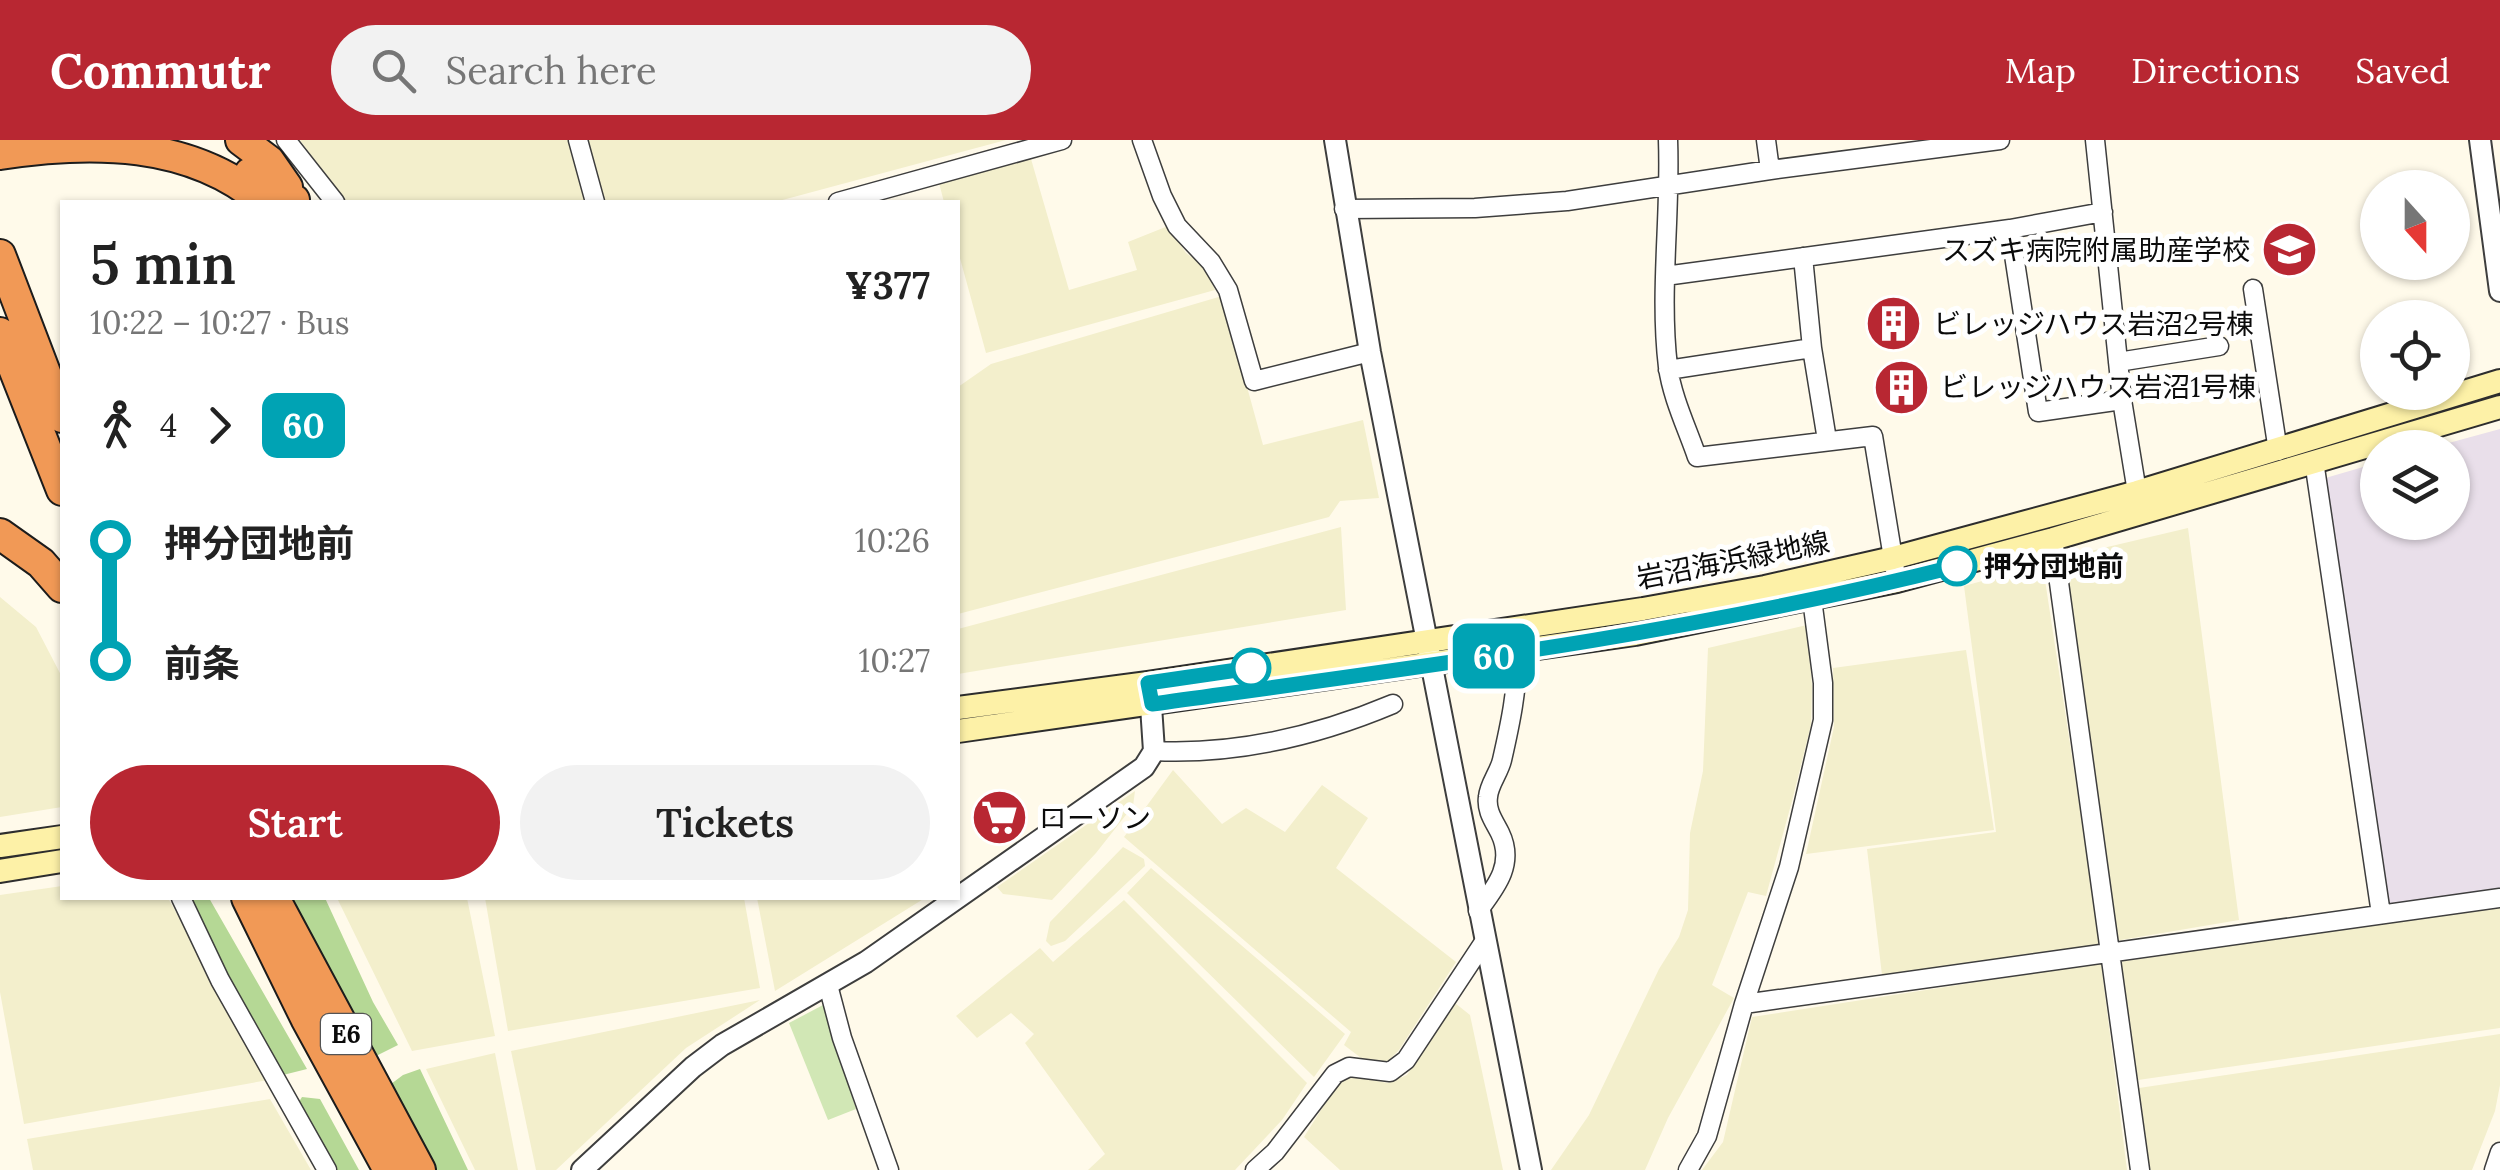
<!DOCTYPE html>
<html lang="en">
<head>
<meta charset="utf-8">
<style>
  :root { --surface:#fff; --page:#f2f2f2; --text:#222; --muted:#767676; --accent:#b82732 }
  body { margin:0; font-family:Lora,"Noto Sans JP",serif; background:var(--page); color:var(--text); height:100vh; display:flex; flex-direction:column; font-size:38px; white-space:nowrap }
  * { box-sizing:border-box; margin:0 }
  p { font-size:32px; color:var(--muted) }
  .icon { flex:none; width:55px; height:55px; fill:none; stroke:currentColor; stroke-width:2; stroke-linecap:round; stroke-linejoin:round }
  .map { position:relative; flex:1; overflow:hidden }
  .details { position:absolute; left:60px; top:60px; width:900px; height:700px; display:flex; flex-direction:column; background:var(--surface); border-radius:0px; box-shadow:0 2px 8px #0004 }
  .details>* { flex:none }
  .badge { padding:0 20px; border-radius:15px; font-size:35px; line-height:65px }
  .needle { width:65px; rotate:159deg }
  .controls { position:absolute; left:2360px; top:30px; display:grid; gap:20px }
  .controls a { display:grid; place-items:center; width:110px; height:110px; border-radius:50%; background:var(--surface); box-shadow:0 2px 8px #0004; font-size:50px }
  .map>.badge { position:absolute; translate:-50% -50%; box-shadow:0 0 0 5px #fff }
  .legs { display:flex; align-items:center; gap:15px; height:110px; padding:0 30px; font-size:32px }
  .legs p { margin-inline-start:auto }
  .head { display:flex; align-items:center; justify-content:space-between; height:170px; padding:0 30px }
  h1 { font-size:55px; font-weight:600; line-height:75px }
  .action { display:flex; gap:20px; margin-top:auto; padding:20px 30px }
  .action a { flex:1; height:115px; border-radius:60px; background:var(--accent); color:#fff; font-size:40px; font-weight:600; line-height:115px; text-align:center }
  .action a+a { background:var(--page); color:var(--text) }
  ul { padding:0 30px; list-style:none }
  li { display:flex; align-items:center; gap:35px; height:120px; font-size:38px }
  li i { display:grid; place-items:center; width:15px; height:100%; margin:0 12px; background:currentColor }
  li i::after { content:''; width:25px; height:25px; margin:-12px; border:8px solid; border-radius:50%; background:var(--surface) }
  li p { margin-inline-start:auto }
  li:first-child i { background:linear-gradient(#0000 50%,currentColor 0) }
  li:last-child i { background:linear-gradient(currentColor 50%,#0000 0) }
  header { display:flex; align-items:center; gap:60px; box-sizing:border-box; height:140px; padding:0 50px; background:var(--accent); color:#fff }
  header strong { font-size:48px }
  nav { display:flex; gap:55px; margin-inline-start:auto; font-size:35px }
  .search { width:700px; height:90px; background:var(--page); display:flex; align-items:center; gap:25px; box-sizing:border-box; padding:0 35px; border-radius:55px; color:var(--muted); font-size:38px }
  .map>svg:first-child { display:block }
  .industrial { fill:#e9dfea }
  .farmland { fill:#f3efcc }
  .green { fill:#d1e7b5 }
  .forest { fill:#b5d895 }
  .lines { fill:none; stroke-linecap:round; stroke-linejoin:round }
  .minor-casing { stroke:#3e3e3e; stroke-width:21 }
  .tertiary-casing { stroke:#3e3e3e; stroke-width:24 }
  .secondary-casing { stroke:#2d2d2d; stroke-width:26 }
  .motorway-casing { stroke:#1c1c1c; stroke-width:34 }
  .minor { stroke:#fff; stroke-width:18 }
  .tertiary { stroke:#fff; stroke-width:20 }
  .secondary { stroke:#fdf1a7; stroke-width:22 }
  .motorway { stroke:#f19956; stroke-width:30 }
  .line-1-casing { stroke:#fff; stroke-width:22 }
  .line-1 { stroke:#00a3b4; stroke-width:15 }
  .stop-1-dot { fill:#fff; stroke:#00a3b4; stroke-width:5 }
  .labels { text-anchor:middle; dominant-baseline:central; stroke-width:10; stroke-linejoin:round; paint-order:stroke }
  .shield { fill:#fff; stroke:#545454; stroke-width:2.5 }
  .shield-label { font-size:25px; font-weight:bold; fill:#0b0b0b }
  .poi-label { font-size:28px; fill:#0b0b0b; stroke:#fff; text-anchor:start }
  .street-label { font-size:28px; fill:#0b0b0b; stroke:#fff }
  .stop-label { font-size:28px; font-weight:bold; fill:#0b0b0b; stroke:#fff; text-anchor:start }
</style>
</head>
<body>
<header>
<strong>Commutr</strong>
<div class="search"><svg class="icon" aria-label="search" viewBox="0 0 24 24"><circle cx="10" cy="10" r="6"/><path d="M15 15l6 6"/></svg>Search here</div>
<nav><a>Map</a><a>Directions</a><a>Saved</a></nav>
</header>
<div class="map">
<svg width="2500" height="1030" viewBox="0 0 2500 1030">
  <rect width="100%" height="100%" fill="#fffaea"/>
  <path class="industrial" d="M 2500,289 L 2500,752 L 2386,766 L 2322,339 L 2377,323 L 2378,382 L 2452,382 L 2452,308 L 2434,307 Z"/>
  <path class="farmland" d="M 300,0 L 568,0 L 585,62 L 345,62 Z
    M 588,0 L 1006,0 L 775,62 L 604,62 Z
    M 1031,19 L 1069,150 L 1137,130 L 1128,102 L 1168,86 L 1186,113 L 1204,126 L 1215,150 L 986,213 L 958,111 L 958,62 L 944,62 L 939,43 Z
    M 1222,156 L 1263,305 L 1363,280 L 1379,358 L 1340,361 L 1329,377 L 958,474 L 958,247 L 991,224 Z
    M 1341,387 L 1346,470 L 958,534 L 958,489 Z
    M 2188,388 L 2239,780 L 2115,801 L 2065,417 Z
    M 2037,426 L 2043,427 L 2101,807 L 1882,835 L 1867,709 L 1996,692 L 1964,446 Z
    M 0,457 L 36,487 L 62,537 L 62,667 L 0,677 Z
    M 1807,485 L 1812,546 L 1811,585 L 1792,661 L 1766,756 L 1748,752 L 1712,845 L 1734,858 L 1668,978 L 1645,1030 L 1551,1030 L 1589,975 L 1659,829 L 1679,797 L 1688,770 L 1690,693 L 1703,631 L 1708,508 Z
    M 1966,510 L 1994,690 L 1806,714 L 1834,587 L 1833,528 Z
    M 1173,630 L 1222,684 L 1246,668 L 1285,692 L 1322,645 L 1368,678 L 1336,728 L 1456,822 L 1399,910 L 1387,922 L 1369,924 L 1344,905 L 1351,892 L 1124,697 Z
    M 1135,651 L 1133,666 L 1096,713 L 1052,760 L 1003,754 L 997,747 Z
    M 1123,707 L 1144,719 L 1145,726 L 1065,801 L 1051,806 L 1046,801 L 1050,782 Z
    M 1151,728 L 1345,894 L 1314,937 L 1127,753 Z
    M 62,746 L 62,758 L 168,758 L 268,940 L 24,984 L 0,852 L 0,755 Z
    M 337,758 L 467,758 L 495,896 L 412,911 Z
    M 485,758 L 744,758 L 760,848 L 508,891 Z
    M 757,758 L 925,758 L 775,851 Z
    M 1124,760 L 1307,943 L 1282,980 L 1235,1030 L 1088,1030 L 1105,1014 L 1025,903 L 1034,894 L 1011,873 L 977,898 L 956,876 L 1040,808 L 1053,822 Z
    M 2500,766 L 2500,888 L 2138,940 L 2119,822 Z
    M 2101,823 L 2127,1030 L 1702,1030 L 1723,1002 L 1752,877 Z
    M 760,860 L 686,908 L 556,1030 L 536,1030 L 511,911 Z
    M 1455,863 L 1470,875 L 1503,1030 L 1340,1030 L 1304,997 L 1338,943 L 1353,937 L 1388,943 L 1407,935 Z
    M 2500,894 L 2500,945 L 2495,971 L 2472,1030 L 2150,1030 L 2139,948 Z
    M 495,913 L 518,1030 L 475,1030 L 426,929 Z
    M 270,959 L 311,1030 L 33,1030 L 27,999 Z"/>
  <path class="green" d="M 823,865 L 856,969 L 828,980 L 789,883 Z"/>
  <path class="forest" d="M 187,758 L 209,758 L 307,929 L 283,935 L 227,840 Z
    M 292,758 L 325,758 L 373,862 L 398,905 L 370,919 L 300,783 Z
    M 420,929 L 468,1030 L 434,1030 L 391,944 L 403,935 Z
    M 302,957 L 320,959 L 359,1030 L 334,1030 L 297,965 Z"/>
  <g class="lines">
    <defs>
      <path id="minor" d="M 286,0 L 335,62
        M 578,0 L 595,62
        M 1142,0 L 1162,56 L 1177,86 L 1211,122 L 1228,150 L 1254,241 L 1370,212
        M 1668,0 C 1671,75 1659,152 1668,227 C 1672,257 1687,288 1697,317 L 1873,296 L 1895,430
        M 1766,0 L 1770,30
        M 2095,0 L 2122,260 L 2137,352
        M 838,62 L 1062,0
        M 1344,69 L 1475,68 L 1567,61 L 1770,30 L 2000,0
        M 2010,89 L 2103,72
        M 1803,117 L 1812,208
        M 1665,136 L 2010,89 L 2038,272 L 2122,260
        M 2253,149 L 2278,311
        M 2118,222 L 2219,206
        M 1668,230 L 1812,208 L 1827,300
        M 2314,321 L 2381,774
        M 2053,399 L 2140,1030
        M 1154,611 C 1237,615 1317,596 1393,564
        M 181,758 L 220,840 L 327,1030
        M 1478,771 C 1496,747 1515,724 1500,693 C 1494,681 1486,671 1488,657 C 1489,644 1499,633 1502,620 C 1510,585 1518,548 1517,512
        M 828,845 L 842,898 L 889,1030
        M 1744,864 L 2500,758
        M 1255,1030 L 1275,1012 L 1335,934 L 1349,927 L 1390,932 L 1406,920 L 1484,802
        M 1688,1030 L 1707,996 L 1744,864 L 1789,727 L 1823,580 L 1823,543 L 1812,459
        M 2494,1030 L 2500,1012"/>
      <path id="tertiary" d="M 1335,0 L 1370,212 L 1531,1030
        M 2480,0 L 2500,151
        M 582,1030 L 693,927 L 722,905 L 866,822 L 1144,627 L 1154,611 L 1150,551"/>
      <path id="secondary" d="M 958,568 L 1148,543 L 1643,469 L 1765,447 L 1893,418 L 2137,352 L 2500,241
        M 958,591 L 1635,494 L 1897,441 L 2053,399 L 2500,267
        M 0,706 L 62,697
        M 0,731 L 62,721"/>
      <path id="motorway" d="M 241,0 L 269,21 L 287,47
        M 0,14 C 91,0 190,0 263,62
        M 250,33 L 294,60
        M 0,115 L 62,277
        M 0,193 L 62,350
        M 0,394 L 41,423 L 62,447
        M 247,758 L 306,878 L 389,1030
        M 274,758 L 420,1030"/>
    </defs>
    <use href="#minor" class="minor-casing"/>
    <use href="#tertiary" class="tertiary-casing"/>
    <use href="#secondary" class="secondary-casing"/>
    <use href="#motorway" class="motorway-casing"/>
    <use href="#minor" class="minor"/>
    <use href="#tertiary" class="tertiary"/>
    <use href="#secondary" class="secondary"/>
    <use href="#motorway" class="motorway"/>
  </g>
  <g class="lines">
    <defs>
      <path id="line-1" d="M 1251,528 L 1148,543 L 1152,564 C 1421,527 1693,493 1957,426"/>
    </defs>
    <use href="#line-1" class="line-1-casing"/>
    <use href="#line-1" class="line-1"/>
  </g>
  <defs>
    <symbol id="school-disc" viewBox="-11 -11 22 22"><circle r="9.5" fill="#b82732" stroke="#fff"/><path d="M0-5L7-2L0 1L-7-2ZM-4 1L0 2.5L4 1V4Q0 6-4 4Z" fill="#fff"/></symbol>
    <symbol id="building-disc" viewBox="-11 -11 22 22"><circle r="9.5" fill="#b82732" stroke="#fff"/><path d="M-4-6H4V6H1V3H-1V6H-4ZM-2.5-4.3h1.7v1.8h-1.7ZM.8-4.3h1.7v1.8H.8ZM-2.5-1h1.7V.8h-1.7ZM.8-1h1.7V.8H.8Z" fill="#fff"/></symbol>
    <symbol id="supermarket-disc" viewBox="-11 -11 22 22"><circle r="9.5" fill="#b82732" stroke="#fff"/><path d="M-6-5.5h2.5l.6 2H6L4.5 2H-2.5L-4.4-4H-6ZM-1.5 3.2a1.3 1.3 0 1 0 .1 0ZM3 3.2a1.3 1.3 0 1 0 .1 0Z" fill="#fff"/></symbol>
  </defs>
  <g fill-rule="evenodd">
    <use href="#school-disc" x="2258" y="78" width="63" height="63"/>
    <use href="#building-disc" x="1862" y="152" width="63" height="63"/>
    <use href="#building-disc" x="1870" y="216" width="63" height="63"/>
    <use href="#supermarket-disc" x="968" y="646" width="63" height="63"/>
  </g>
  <g class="stop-1-dot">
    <circle cx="1957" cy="426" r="18"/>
    <circle cx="1251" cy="528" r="18"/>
  </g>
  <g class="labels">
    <rect class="shield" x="321" y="874" width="50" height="40" rx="8"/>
    <g class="shield-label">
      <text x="346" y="894">E6</text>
    </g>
    <g class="poi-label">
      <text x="2250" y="110" text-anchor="end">スズキ病院附属助産学校</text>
      <text x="1933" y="184">ビレッジハウス岩沼2号棟</text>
      <text x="1940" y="247">ビレッジハウス岩沼1号棟</text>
      <text x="1039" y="678">ローソン</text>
    </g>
    <g class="street-label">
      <text transform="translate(1733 420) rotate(-11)">岩沼海浜緑地線</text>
    </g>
    <g class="stop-label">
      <text x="1984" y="426">押分団地前</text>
    </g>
  </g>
</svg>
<div class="controls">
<a><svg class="needle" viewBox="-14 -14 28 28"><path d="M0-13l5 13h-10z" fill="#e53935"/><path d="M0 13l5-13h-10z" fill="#767676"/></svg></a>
<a><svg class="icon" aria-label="locate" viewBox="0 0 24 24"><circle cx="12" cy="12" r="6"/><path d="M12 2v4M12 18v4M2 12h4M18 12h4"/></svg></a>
<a><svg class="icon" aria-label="layers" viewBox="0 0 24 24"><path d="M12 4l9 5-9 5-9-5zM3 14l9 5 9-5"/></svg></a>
</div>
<b class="badge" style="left:1494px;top:516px;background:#00a3b4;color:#fff">60</b>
<section class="details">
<div class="head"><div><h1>5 min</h1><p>10:22 – 10:27 · Bus</p></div><b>¥377</b></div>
<div class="legs"><svg class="icon" aria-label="walk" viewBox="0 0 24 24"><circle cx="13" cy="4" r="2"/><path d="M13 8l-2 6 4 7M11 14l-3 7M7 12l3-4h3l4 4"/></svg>4<svg class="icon" aria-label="forward" viewBox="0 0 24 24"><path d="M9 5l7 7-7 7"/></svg><b class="badge" style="background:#00a3b4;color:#fff">60</b></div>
<ul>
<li><i style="color:#00a3b4"></i><b>押分団地前</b><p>10:26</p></li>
<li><i style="color:#00a3b4"></i><b>前条</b><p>10:27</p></li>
</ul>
<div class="action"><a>Start</a><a>Tickets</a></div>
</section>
</div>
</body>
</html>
